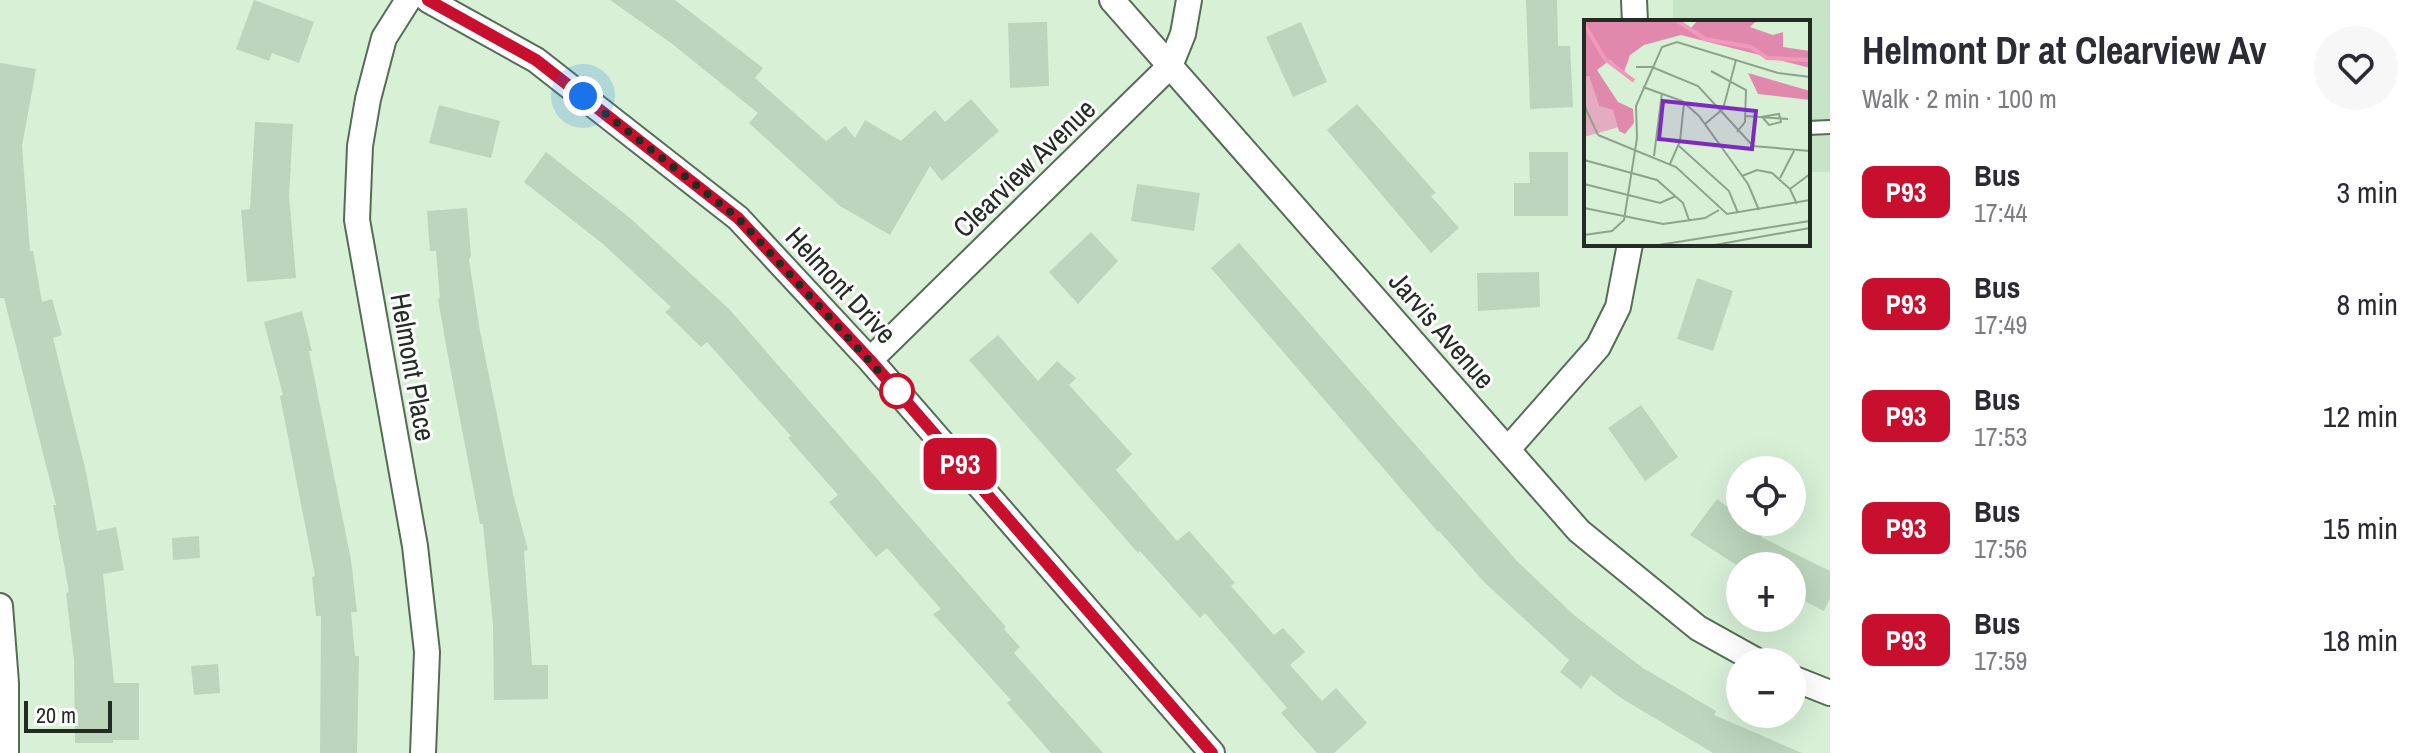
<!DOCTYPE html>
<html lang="en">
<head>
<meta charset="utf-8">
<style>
  :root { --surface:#fff; --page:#f7f7f7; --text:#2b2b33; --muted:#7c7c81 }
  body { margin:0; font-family:"Archivo Narrow",sans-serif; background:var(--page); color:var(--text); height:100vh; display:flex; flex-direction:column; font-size:30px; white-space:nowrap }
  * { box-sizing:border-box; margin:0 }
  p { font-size:26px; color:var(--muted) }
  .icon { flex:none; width:44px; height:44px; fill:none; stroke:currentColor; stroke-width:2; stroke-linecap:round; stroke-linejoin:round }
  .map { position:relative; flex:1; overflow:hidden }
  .sheet { display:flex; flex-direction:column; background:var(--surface); width:600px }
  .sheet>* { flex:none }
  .badge { padding:0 16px; border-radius:12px; font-size:28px; line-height:52px }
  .fabs { position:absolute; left:1726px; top:456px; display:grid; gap:16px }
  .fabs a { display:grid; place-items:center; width:80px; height:80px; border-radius:50%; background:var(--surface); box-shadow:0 8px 32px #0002; font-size:40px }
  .scale { position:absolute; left:24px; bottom:20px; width:88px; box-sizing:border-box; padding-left:8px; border:4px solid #232c23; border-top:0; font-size:22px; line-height:28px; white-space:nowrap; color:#232c23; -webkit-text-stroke:6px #fff; paint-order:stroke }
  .you { position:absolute; width:40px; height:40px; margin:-20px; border:6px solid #fff; border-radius:50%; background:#1a73e8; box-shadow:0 0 0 12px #1a73e833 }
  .map>.badge { position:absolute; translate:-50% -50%; box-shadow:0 0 0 4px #fff }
  .round { display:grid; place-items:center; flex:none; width:84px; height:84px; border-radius:42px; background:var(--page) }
  .overview { display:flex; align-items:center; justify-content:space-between; height:136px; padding:0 32px }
  h1 { font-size:38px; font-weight:700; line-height:60px }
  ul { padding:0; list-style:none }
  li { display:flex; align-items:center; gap:24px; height:112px; padding:0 32px }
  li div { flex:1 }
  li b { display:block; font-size:30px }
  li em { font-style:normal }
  li .badge { min-width:88px; font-weight:700; text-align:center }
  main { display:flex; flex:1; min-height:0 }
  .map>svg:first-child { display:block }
  .built { fill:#c6e5c6 }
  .building { fill:#bdd5bc }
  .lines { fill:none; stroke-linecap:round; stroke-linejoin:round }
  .service-casing { stroke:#566c56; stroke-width:16 }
  .minor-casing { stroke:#566c56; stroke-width:28 }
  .service { stroke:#fff; stroke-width:12 }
  .minor { stroke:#fff; stroke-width:24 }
  .line-casing { stroke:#fff; stroke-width:18 }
  .line { stroke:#c8102e; stroke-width:12 }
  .walk { stroke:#232c23; stroke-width:8; stroke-dasharray:0 14.4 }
  .stop-dot { fill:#fff; stroke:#c8102e; stroke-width:4 }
  .labels { text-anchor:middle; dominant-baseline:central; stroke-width:6; stroke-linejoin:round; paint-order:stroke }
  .street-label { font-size:28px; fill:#232c23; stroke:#fff }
  .inset-river { fill:none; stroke:#f298bb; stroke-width:4 }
  .inset-road { fill:none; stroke:#8fa28e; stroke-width:2 }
  .view { fill:#7b2cbf; fill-opacity:0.15; stroke:#7b2cbf; stroke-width:4 }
  .inset-edge { fill:none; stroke:#232c23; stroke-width:4 }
</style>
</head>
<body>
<main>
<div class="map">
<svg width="1830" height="753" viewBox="0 0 1830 753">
  <rect width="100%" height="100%" fill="#d7f0d6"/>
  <path class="built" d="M 1673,0 L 1830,0 L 1830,172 L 1808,172 L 1808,22 L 1673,22 Z"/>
  <path class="building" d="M 254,0 L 314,22 L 299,63 L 272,53 L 269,61 L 236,49 Z
    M 610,0 L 675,0 L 763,68 L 755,78 L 826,141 L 845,126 L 855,138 L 865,120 L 901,141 L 935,110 L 945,122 L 971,99 L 999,131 L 942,181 L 930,166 L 890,235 L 840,206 L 749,123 L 758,113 L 671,43 Z
    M 1526,0 L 1557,0 L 1558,46 L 1570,46 L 1573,107 L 1530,109 Z
    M 1047,22 L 1049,86 L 1010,88 L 1008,23 Z
    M 1301,22 L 1327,82 L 1293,97 L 1266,37 Z
    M 0,63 L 36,69 L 22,146 L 30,251 L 33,251 L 42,302 L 52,299 L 62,335 L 53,338 L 86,472 L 97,531 L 116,527 L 124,570 L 103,574 L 114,683 L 139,683 L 139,740 L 113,740 L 113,743 L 75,743 L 74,660 L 66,593 L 69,592 L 53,505 L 56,505 L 4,298 L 0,298 Z
    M 1357,104 L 1436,193 L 1431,196 L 1459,228 L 1431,253 L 1327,130 Z
    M 439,105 L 500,121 L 491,158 L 429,143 Z
    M 255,122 L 293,124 L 289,196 L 296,278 L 247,282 L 241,210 L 250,209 Z
    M 546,152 L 630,218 L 730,310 L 1006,627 L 1004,629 L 1020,647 L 1014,653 L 1103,753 L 1051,753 L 1007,703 L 1011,700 L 933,614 L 941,609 L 887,548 L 876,557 L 829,502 L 838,495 L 788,438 L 791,436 L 707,342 L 701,347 L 665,312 L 671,307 L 603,244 L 524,182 Z
    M 1529,152 L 1568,152 L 1568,216 L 1514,216 L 1514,183 L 1530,183 Z
    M 1137,184 L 1200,193 L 1194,231 L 1131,221 Z
    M 467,208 L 471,256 L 469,260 L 480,331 L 513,494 L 528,550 L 524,551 L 532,665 L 548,665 L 548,699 L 494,700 L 493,624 L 483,524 L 480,524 L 448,356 L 438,299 L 440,298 L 436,251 L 430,251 L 427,211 Z
    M 1091,232 L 1118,261 L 1078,304 L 1049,272 Z
    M 1239,243 L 1517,561 L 1575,616 L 1643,668 L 1716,711 L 1714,715 L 1802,753 L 1713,753 L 1621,698 L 1591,675 L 1581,689 L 1560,672 L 1569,660 L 1485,583 L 1439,531 L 1438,532 L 1211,268 Z
    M 1539,272 L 1540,307 L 1478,311 L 1477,273 Z
    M 1697,278 L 1733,291 L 1713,351 L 1677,339 Z
    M 302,311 L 312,351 L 309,351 L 351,560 L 357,612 L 351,612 L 355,656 L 359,656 L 357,753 L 320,753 L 321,616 L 316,616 L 312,577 L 315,576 L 280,396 L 283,395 L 264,322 Z
    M 998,335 L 1038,381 L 1057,361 L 1076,378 L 1069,385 L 1132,454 L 1116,470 L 1177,541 L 1189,531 L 1235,583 L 1231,586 L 1274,635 L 1283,628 L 1305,652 L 1290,665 L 1322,701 L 1336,688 L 1367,723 L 1334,753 L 1317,753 L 1281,713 L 1287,708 L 1205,613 L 1200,618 L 1140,551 L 1138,553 L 969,360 Z
    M 1641,405 L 1678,457 L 1645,481 L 1608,428 Z
    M 1717,499 L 1740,516 L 1740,522 L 1748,522 L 1764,533 L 1761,537 L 1830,571 L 1830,598 L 1824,611 L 1792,595 L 1792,566 L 1738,566 L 1690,535 Z
    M 199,536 L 200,558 L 173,560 L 172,538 Z
    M 218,664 L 220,693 L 194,695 L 191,666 Z"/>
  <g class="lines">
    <defs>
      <path id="service" d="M 1808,128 L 1830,127"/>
      <path id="minor" d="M 408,0 L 384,38 L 368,99 L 360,146 L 357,220 L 415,546 L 427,652 L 423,753
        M 428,0 L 536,60 L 738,218 L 870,360 L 1212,753
        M 1112,0 L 1579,531 L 1698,628 L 1759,662
        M 1634,0 L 1635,22
        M 870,360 L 1170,66 L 1183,34 L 1189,0
        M 1508,449 L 1598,347 L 1618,307 L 1630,244
        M 0,606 L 6,683 L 6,753
        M 1792,678 L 1830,693"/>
    </defs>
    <use href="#service" class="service-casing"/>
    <use href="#minor" class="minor-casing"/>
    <use href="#service" class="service"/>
    <use href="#minor" class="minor"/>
  </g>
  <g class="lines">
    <defs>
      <path id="line" d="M 428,0 L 536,60 L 738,218 L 870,360 L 1212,753"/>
    </defs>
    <use href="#line" class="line-casing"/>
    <use href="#line" class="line"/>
    <path class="walk" d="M 583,96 L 738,218 L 897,391"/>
  </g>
  <circle class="stop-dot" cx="897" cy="391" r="16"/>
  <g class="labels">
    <g class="street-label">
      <text transform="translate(1024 168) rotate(-44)">Clearview Avenue</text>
      <text transform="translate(841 285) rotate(47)">Helmont Drive</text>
      <text transform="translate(1442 330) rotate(49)">Jarvis Avenue</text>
      <text transform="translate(413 367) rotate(80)">Helmont Place</text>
    </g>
  </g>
  <g transform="translate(1584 20)">
    <rect width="226" height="226" fill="#d7f0d6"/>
    <path d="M 5,55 L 15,86 L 29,90 L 35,107 L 0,117 L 0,57 Z" fill="#e5abc0"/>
    <path d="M 0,0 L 93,0 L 107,8 L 114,0 L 173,0 L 166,7 L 189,15 L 199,12 L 199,27 L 226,31 L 226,48 L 97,15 L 60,25 L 46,35 L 40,52 L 26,40 L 13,50 L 34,82 L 49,89 L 50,103 L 41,114 L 35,111 L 29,90 L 15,86 L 5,56 L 0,57 ZM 164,53 L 226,71 L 226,80 L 174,74 Z" fill="#e189ac"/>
    <path class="inset-river" d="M 92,0 L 121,19 L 167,27 L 183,38 L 226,40M 0,4 L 21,39 L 50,61"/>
    <path class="inset-road" d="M 52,47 L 68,47 L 114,66 L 169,126 L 226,131M 127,51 L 162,70 L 161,102 L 153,112M 59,67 L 98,81 L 115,96 L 164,164 L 175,190M 0,85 L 14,115M 162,96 L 204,99M 177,97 L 195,94 L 197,102 L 185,105 L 179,98M 121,104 L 139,89 L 152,40M 14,115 L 92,147 L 143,194 L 226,180M 95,126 L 145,171 L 154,193M 70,136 L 78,73M 0,140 L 73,160 L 99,183 L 105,200M 86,144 L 96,121 L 100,83M 158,156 L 173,150 L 188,153 L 206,169 L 213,184M 196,158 L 210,131M 0,164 L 76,183 L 92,176M 206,169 L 226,154M 0,188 L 79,204 L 121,198 L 135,190M 0,215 L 28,211 L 40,200 L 53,118 L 52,86 L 78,27 L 93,22 L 194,53 L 226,57M 68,226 L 226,201M 125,226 L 226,208"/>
    <path class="view" d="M 79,81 L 172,91 L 168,129 L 75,119 Z"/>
    <rect width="226" height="226" class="inset-edge"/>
  </g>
</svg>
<div class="fabs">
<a><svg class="icon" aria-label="locate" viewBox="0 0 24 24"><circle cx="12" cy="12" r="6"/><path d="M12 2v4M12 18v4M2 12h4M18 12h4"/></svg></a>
<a>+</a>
<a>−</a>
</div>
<div class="scale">20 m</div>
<div class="you" style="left:583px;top:96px"></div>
<b class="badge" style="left:960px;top:464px;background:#c8102e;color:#fff">P93</b>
</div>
<section class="sheet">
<div class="overview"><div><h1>Helmont Dr at Clearview Av</h1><p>Walk · 2 min · 100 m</p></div><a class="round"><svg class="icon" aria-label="heart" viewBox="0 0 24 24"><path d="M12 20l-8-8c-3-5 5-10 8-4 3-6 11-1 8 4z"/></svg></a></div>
<ul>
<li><span class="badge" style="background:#c8102e;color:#fff">P93</span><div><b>Bus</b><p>17:44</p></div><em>3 min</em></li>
<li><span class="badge" style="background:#c8102e;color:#fff">P93</span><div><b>Bus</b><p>17:49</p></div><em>8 min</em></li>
<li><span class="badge" style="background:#c8102e;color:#fff">P93</span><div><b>Bus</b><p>17:53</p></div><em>12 min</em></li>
<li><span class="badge" style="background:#c8102e;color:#fff">P93</span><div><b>Bus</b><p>17:56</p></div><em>15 min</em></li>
<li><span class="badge" style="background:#c8102e;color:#fff">P93</span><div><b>Bus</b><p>17:59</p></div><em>18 min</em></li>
</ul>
</section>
</main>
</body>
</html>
